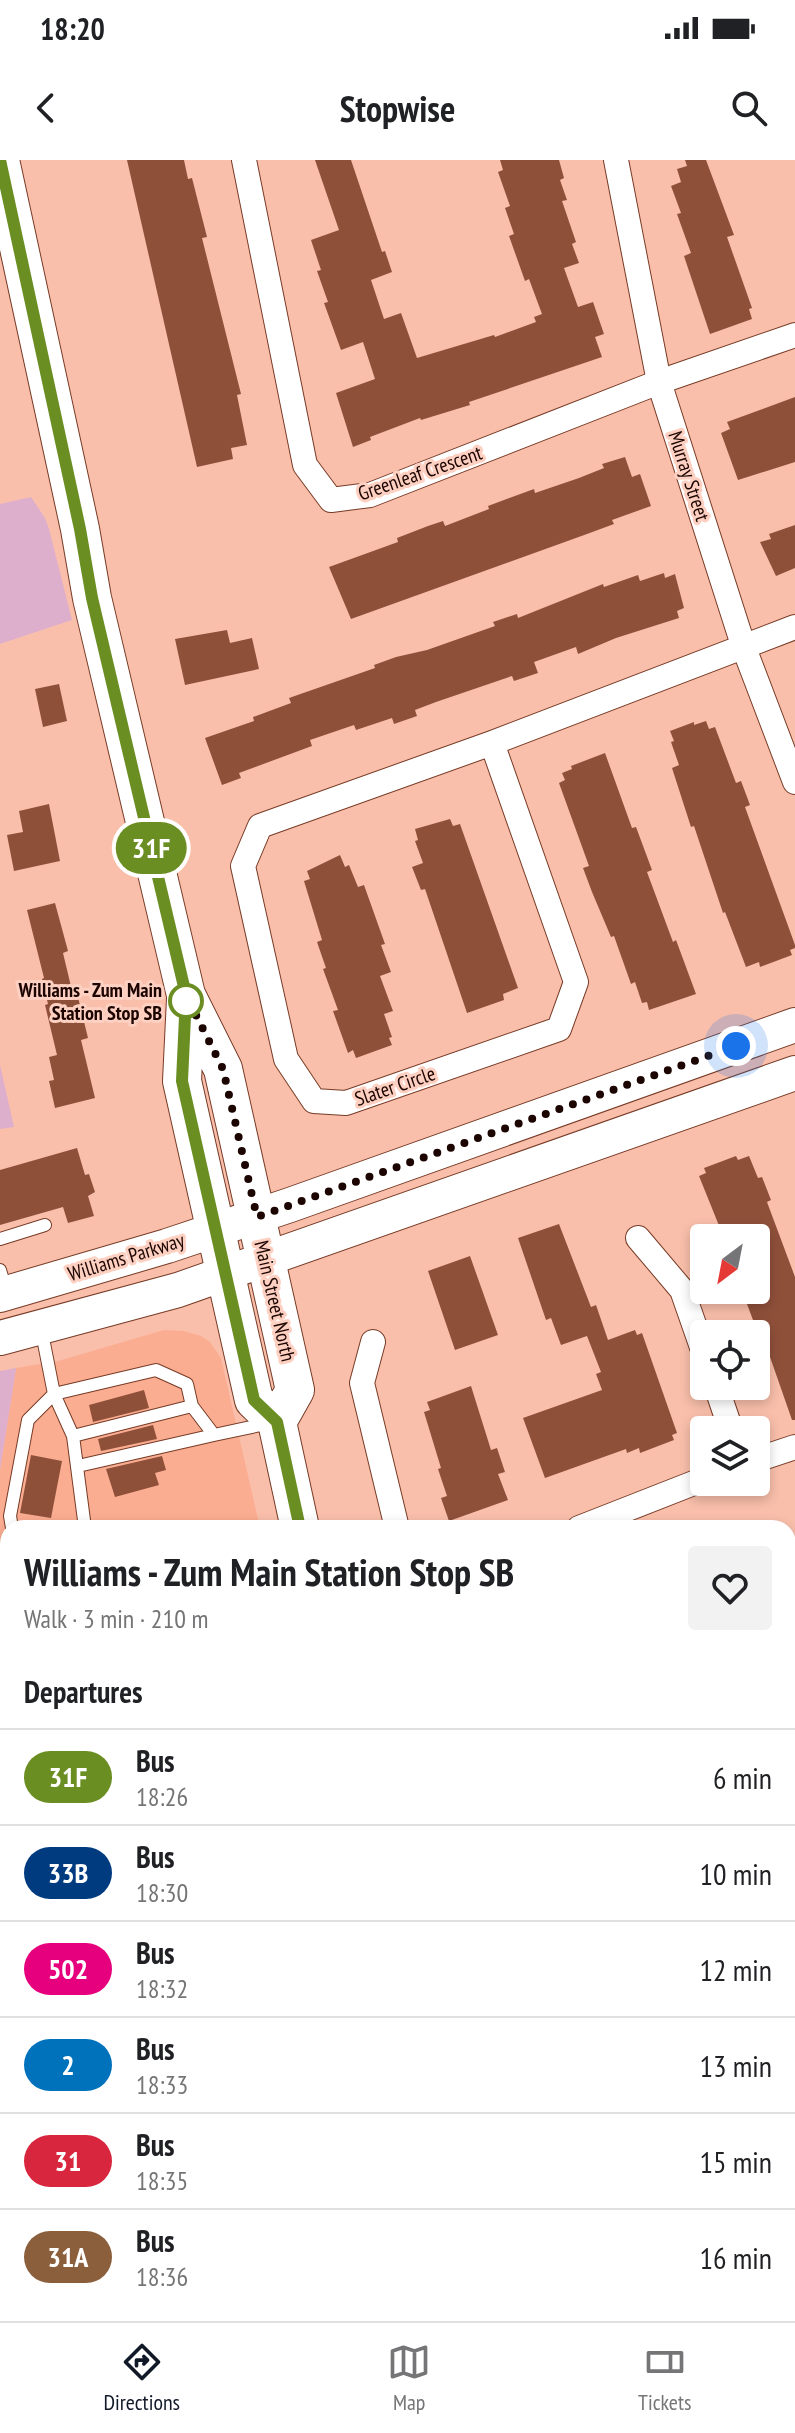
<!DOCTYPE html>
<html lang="en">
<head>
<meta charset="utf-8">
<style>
  :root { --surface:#fff; --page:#f2f2f2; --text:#202124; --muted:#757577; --line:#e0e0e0; --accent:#111827 }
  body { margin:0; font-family:"PT Sans Narrow",sans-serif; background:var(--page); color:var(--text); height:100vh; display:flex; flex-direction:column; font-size:30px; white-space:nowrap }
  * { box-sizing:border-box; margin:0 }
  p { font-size:26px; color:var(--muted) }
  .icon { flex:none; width:44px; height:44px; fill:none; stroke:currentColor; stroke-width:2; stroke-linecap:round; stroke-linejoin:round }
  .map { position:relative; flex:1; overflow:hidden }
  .details { position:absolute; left:0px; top:1360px; width:796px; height:802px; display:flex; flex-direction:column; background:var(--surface); border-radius:24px 24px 0 0; box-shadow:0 4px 12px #0003 }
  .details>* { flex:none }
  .badge { padding:0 16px; border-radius:26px; font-size:28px; line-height:52px }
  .needle { width:52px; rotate:212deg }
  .fabs { position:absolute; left:690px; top:1064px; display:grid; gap:16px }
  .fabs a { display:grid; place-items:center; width:80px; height:80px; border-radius:8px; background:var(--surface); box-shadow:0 4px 12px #0003; font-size:40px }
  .you { position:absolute; width:40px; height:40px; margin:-20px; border:6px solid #fff; border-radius:50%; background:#1a73e8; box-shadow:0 0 0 12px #1a73e833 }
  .map>.badge { position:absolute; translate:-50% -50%; box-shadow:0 0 0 4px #fff }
  h2 { padding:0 24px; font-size:30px; line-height:72px }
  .round { display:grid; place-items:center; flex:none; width:84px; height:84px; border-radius:8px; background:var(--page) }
  .summary { display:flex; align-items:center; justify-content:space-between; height:136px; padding:0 24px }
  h1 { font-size:38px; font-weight:700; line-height:60px }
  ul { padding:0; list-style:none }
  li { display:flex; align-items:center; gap:24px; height:96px; padding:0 24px; border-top:2px solid var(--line) }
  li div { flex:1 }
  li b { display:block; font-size:30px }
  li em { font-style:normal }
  li .badge { min-width:88px; font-weight:700; text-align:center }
  .status { display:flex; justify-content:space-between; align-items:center; height:56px; padding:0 40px; background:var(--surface); direction:ltr }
  .status svg { height:22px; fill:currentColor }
  header { display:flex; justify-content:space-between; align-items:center; height:104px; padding:0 24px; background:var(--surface); font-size:36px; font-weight:700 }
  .dock { display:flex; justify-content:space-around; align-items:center; height:112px; border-top:2px solid var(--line); background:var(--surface); font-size:22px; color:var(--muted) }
  .dock a { display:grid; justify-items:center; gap:4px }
  .dock .current { color:var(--accent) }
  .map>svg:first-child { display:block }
  .built { fill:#fbad91 }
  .green { fill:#deafcd }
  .building { fill:#8f503a }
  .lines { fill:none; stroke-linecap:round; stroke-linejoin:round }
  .lane-casing { stroke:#773b26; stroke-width:14 }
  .street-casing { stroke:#773b26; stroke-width:26 }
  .secondary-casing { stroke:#773b26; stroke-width:36 }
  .primary-casing { stroke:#773b26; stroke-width:40 }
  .lane { stroke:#fff; stroke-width:12 }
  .street { stroke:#fff; stroke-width:24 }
  .secondary { stroke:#fff; stroke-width:34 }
  .primary { stroke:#fff; stroke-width:38 }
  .line-casing { stroke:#fff; stroke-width:18 }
  .line { stroke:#6b8e23; stroke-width:12 }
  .walk { stroke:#1c0501; stroke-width:8; stroke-dasharray:0 14.4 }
  .stop-dot { fill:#fff; stroke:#6b8e23; stroke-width:4 }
  .labels { text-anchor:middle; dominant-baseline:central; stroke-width:6; stroke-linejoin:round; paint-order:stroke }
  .street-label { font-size:20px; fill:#1c0501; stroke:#fdd0c1 }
  .stop-label { font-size:20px; font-weight:bold; fill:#1c0501; stroke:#fdd0c1; text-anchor:end }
</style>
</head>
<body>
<div class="status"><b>18:20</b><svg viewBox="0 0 49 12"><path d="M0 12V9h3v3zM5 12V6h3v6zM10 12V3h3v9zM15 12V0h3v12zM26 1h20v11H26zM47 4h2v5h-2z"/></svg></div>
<header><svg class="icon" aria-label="back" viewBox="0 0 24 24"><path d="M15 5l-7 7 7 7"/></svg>Stopwise<svg class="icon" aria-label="search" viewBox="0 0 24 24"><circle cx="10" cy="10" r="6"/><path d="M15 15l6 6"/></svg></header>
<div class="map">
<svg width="795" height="2161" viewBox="0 0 795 2161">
  <rect width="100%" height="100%" fill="#f9bfab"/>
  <path class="built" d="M 164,1170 L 183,1171 L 201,1176 L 210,1182 L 221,1198 L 260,1368 L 8,1368 L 8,1489 L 0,1490 L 0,1310 L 16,1208 L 58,1201 Z
    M 108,2154 L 401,2154 L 370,2161 L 110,2161 Z"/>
  <path class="green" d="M 31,337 L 45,358 L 49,369 L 72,460 L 0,484 L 0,344 Z
    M 0,905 L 14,967 L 0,969 Z
    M 16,1208 L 16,1209 L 0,1310 L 0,1211 Z
    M 8,1489 L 8,1744 L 0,1746 L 0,1490 Z"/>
  <path class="building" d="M 127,0 L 184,0 L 188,19 L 192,18 L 207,77 L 202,78 L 241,234 L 237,235 L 247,285 L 231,288 L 233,299 L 197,307 Z
    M 315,0 L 351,0 L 382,92 L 385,91 L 392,112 L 371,120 L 384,159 L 401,153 L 417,198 L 494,175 L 495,177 L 536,162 L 534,157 L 542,154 L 529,119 L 525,121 L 509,76 L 514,74 L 505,48 L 510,46 L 498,12 L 503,10 L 500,0 L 559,0 L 564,18 L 560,20 L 567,40 L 562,41 L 576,82 L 572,84 L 579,103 L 564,108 L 578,147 L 593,142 L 604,174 L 595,177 L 602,197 L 469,242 L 470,245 L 421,260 L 420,258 L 370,277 L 371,280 L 353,287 L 336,233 L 375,219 L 363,182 L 341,190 L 324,143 L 328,142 L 317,111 L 321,110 L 311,80 L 339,70 Z
    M 685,0 L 706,0 L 734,75 L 727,77 L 752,148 L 749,149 L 752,159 L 710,174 L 684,96 L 691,93 L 677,54 L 681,53 L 671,26 L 681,22 L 677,9 L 687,6 Z
    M 795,237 L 795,302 L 738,320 L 721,273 L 730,269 L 727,262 Z
    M 625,297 L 632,317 L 640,314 L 651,346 L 612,360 L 614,364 L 587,374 L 351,459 L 329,407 L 398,382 L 397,378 L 428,366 L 443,361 L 445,366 L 489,349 L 488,346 L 534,329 L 535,333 L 579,318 L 604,308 L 602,304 Z
    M 795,365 L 795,408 L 776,416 L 760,382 L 771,379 L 769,374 Z
    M 664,413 L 665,418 L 675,414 L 684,448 L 677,451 L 679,458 L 616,478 L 578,494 L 576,487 L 534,502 L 538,513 L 514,521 L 512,516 L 436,542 L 415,550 L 417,556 L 394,564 L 392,558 L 356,570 L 354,565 L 310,580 L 312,586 L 239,613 L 241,618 L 222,625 L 205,578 L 254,561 L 253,557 L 291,543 L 289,538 L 375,508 L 374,505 L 396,497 L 427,490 L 495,466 L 493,462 L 517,454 L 518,458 L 603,424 L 604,427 L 638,415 L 640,421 Z
    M 227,470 L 230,483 L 252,478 L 259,509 L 185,525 L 175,479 Z
    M 59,524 L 67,561 L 43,567 L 35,529 Z
    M 706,561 L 709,569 L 715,567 L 736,623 L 741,621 L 750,645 L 745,647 L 795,785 L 795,788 L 790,790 L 792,795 L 760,807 L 759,802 L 746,807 L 725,752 L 723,753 L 694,666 L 691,667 L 672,608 L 679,605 L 671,582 L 674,581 L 670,571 L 694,562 L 694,565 Z
    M 605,593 L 632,668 L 636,667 L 652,710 L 647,712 L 673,782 L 676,780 L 696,834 L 649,850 L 647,842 L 642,843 L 635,822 L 631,824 L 614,776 L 611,777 L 592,732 L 583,708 L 589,706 L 559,623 L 565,620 L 562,613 L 572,609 L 571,606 Z
    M 49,644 L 60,701 L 14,711 L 7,675 L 23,672 L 19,651 Z
    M 450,659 L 453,666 L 460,664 L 518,828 L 503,834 L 504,840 L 467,853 L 425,729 L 421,730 L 412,707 L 423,703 L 415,681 L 418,680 L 415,669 Z
    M 340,695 L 345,707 L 349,705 L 358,727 L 364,725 L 385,784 L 381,785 L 391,812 L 380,816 L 393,851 L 384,854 L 392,877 L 389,878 L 392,885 L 356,898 L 353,890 L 348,893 L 333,851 L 338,850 L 323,809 L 326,808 L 317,782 L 322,780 L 304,721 L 310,719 L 307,711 Z
    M 55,743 L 68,791 L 63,793 L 74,839 L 78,837 L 88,878 L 81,880 L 95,938 L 55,948 L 49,921 L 54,920 L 49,897 L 57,895 L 45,845 L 48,844 L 42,819 L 44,818 L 27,750 Z
    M 77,988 L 85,1015 L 89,1014 L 95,1032 L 88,1036 L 94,1056 L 68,1063 L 63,1047 L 0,1065 L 0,1010 Z
    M 736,996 L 738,1000 L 749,996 L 758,1018 L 762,1017 L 771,1040 L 767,1042 L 795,1117 L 795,1260 L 792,1260 L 762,1174 L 759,1176 L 744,1136 L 759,1130 L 756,1122 L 756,1078 L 724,1078 L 699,1016 L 706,1013 L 704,1008 Z
    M 559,1064 L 591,1147 L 596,1145 L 608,1180 L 635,1170 L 637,1175 L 642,1173 L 677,1273 L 672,1275 L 674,1280 L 640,1293 L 639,1288 L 627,1293 L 626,1289 L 545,1318 L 523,1258 L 602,1230 L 596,1214 L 601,1212 L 587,1176 L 561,1185 L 551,1158 L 546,1160 L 518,1078 Z
    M 470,1096 L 498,1175 L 455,1190 L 428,1111 Z
    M 471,1226 L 491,1290 L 497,1288 L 505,1312 L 498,1314 L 508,1340 L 449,1361 L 441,1338 L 447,1336 L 438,1309 L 441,1308 L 424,1252 L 430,1250 L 427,1242 Z
    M 144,1230 L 149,1248 L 93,1262 L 89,1245 Z
    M 153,1265 L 157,1279 L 101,1291 L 98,1279 Z
    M 31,1295 L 62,1301 L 51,1358 L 20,1353 Z
    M 162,1296 L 166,1310 L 155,1313 L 159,1325 L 115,1337 L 106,1309 Z"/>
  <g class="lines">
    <defs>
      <path id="lane" d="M 0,1079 L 45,1065
        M 0,1110 L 6,1130
        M 41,1168 L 54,1234 L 156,1210 L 187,1224 L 192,1246 L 214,1275 L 270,1263
        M 73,1276 L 192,1246
        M 78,1306 L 214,1275
        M 12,1368 L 10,1356 L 28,1260 L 54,1234 L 73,1276 L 85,1368
        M 788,1656 L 795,1674
        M 788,1695 L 795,1675
        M 0,1882 L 8,1879
        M 788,1894 L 795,1891
        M 234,2154 L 236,2161"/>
      <path id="street" d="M 244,0 L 305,305 L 331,340 L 370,335 L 659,222 L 795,175
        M 616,0 L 659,222 L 744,488 L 795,622
        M 492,583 L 576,822 L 559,869 L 346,943 L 314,941 L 286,899 L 243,706 L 260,666 L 492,583 L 795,467
        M 638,1078 L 682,1130 L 704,1193
        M 373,1182 L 362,1223 L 397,1368
        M 716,1226 L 731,1270
        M 756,1300 L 795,1287
        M 579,1368 L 704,1319"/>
      <path id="secondary" d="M 0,1135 L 167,1086 L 290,1045 L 795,865
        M 0,1178 L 178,1130 L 795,913"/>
      <path id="primary" d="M 0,0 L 80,369 L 92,438 L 186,835 L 223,909 L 295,1230 L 277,1262
        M 186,839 L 182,921 L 254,1240 L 277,1262 L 300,1368
        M 453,2154 L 454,2161
        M 497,2154 L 498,2161"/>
    </defs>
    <use href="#lane" class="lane-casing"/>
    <use href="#street" class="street-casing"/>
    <use href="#secondary" class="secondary-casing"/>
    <use href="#primary" class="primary-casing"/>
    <use href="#lane" class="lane"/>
    <use href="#street" class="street"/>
    <use href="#secondary" class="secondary"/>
    <use href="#primary" class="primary"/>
  </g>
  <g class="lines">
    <defs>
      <path id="line" d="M 0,0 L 80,369 L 92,438 L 186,835 L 182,921 L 254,1240 L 277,1262 L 300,1368"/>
    </defs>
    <use href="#line" class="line-casing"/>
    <use href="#line" class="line"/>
    <path class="walk" d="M 186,841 L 186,835 L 223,909 L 257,1057 L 736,886"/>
  </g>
  <circle class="stop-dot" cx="186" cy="841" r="16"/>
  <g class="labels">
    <g class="street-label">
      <text transform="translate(420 313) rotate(-19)">Greenleaf Crescent</text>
      <text transform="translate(689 316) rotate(72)">Murray Street</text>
      <text transform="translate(395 926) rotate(-19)">Slater Circle</text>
      <text transform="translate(126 1097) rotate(-17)">Williams Parkway</text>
      <text transform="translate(275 1141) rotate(77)">Main Street North</text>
    </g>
    <g class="stop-label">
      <text x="162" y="830">Williams - Zum Main<tspan x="162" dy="23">Station Stop SB</tspan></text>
    </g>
  </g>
</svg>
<div class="fabs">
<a><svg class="needle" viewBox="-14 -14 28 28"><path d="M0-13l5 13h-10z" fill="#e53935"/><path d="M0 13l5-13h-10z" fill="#757577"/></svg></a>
<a><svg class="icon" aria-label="locate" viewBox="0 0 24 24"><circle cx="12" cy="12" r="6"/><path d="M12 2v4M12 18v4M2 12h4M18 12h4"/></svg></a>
<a><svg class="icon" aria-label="layers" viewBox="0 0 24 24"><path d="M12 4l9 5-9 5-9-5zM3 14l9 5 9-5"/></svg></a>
</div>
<div class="you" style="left:736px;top:886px"></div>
<b class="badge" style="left:151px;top:688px;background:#6b8e23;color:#fff">31F</b>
<section class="details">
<div class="summary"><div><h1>Williams - Zum Main Station Stop SB</h1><p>Walk · 3 min · 210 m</p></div><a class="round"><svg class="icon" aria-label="heart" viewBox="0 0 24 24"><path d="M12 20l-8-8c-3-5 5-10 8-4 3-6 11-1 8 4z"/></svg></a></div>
<h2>Departures</h2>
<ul>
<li><span class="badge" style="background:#6b8e23;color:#fff">31F</span><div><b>Bus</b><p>18:26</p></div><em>6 min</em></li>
<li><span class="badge" style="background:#003b80;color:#fff">33B</span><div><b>Bus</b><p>18:30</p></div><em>10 min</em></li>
<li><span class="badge" style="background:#e6007e;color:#fff">502</span><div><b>Bus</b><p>18:32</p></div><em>12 min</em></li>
<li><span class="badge" style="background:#0072bc;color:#fff">2</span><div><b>Bus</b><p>18:33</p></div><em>13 min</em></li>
<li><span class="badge" style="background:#d7263d;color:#fff">31</span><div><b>Bus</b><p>18:35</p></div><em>15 min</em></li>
<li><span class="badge" style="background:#8b5e3c;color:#fff">31A</span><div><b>Bus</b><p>18:36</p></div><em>16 min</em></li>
</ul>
</section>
</div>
<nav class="dock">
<a class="current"><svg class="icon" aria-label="directions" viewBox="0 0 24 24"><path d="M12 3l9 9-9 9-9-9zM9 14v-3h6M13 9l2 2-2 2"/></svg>Directions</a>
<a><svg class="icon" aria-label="map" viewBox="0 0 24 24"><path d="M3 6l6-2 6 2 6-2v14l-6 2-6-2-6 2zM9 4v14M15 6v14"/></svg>Map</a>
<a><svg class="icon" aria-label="tickets" viewBox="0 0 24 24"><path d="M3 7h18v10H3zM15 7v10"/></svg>Tickets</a>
</nav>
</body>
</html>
